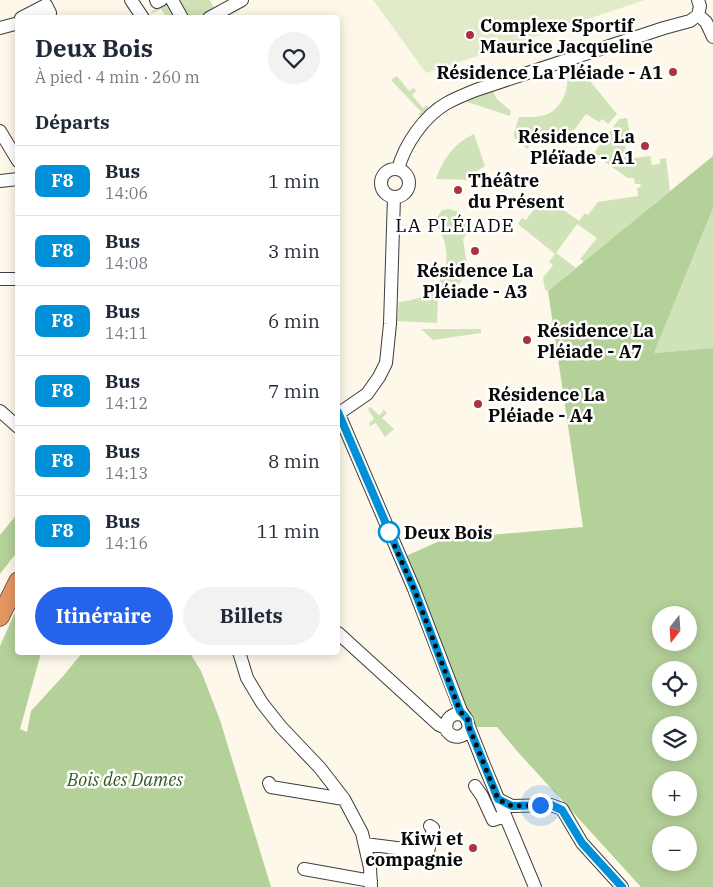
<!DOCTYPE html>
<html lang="fr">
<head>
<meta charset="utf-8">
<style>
  :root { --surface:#fff; --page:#f2f2f3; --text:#1f2937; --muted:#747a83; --line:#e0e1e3; --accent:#2563eb }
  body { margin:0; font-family:"IBM Plex Serif",serif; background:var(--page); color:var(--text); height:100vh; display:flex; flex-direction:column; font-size:19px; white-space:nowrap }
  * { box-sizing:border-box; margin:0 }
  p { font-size:16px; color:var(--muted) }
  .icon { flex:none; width:28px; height:28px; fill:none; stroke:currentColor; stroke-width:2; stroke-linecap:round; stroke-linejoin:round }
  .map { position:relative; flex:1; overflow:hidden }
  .panel { position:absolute; left:15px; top:15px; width:325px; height:640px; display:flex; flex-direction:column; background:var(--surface); border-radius:5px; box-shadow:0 2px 12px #0003 }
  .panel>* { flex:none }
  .badge { padding:0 10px; border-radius:8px; font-size:18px; line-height:32px }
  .needle { width:32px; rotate:197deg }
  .buttons { position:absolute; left:652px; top:606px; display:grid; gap:10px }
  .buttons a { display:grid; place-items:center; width:45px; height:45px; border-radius:50%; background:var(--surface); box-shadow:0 2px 12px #0003; font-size:25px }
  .you { position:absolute; width:25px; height:25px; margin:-12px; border:4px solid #fff; border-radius:50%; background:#1a73e8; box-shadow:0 0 0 8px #1a73e833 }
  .map>.badge { position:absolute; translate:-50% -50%; box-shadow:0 0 0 2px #fff }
  h2 { padding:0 20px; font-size:19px; line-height:45px }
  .round { display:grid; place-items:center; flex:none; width:52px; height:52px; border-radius:26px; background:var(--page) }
  .summary { display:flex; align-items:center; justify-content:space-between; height:85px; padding:0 20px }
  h1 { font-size:24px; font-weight:700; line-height:38px }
  .cta { display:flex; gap:10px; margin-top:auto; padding:10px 20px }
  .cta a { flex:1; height:58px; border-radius:30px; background:var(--accent); color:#fff; font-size:20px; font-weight:700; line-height:58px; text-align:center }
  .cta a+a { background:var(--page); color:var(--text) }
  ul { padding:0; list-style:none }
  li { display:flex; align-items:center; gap:15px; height:70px; padding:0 20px; border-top:1px solid var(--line) }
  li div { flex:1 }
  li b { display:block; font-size:19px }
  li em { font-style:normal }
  li .badge { min-width:55px; font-weight:700; text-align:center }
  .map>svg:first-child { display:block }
  .green { fill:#d0e2b8 }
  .forest { fill:#b5d19a; fill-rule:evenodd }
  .pitch { fill:#e1ebc9 }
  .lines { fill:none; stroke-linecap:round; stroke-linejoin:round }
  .minor-casing { stroke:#3d3d3d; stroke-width:14 }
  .highway-casing { stroke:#1b1b1b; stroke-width:19 }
  .minor { stroke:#fff; stroke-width:12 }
  .highway { stroke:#e39662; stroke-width:18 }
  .line-casing { stroke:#fff; stroke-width:11 }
  .line { stroke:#0090d7; stroke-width:8 }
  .walk { stroke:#0a0a0a; stroke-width:5; stroke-dasharray:0 9 }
  .poi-dot { fill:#a9343f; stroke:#fff; stroke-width:2 }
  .stop-dot { fill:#fff; stroke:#0090d7; stroke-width:2.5 }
  .labels { text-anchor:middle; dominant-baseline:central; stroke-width:5; stroke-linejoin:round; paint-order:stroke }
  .poi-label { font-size:18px; font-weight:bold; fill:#0a0a0a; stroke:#fff; text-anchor:start }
  .stop-label { font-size:18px; font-weight:bold; fill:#0a0a0a; stroke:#fff; text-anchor:start }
  .park-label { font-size:18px; font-style:italic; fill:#315a23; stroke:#fff }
  .neighbourhood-label { font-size:19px; letter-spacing:1px; fill:#0a0a0a; stroke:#fff }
</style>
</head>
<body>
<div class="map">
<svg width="713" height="887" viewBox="0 0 713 887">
  <rect width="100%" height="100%" fill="#fdf8ea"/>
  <path class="green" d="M 165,0 L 210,0 L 216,12 L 209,17 L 166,17 L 161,9 L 151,14 L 152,11 L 166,4 Z
    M 577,65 L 617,114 L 608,124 L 602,119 L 599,122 L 586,114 L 572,133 L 535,138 L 527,149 L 514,137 L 514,133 L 519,117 C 529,117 539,118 548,114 C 564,106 571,85 566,68 Z
    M 397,76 L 409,91 L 414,88 L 416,91 L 412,95 L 423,108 L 428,105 L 428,112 L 423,116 L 418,115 L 421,112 L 391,80 Z
    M 491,88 L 497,99 L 511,111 L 510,116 L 467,102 L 465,98 Z
    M 627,118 L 630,135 L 624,136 L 627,159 L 650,156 L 652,165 L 660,164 L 660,159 L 666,158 L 670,191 L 584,262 L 580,259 L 597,238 L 577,224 L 556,253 L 576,268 L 548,291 L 545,290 L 543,278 L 553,265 L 549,262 L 555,254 L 518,224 L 522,218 L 526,220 L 544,196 L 579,221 L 585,213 L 588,215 L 598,202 L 638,196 L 637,188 L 640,187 L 641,185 L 640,184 L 635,184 L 634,178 L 628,178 L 595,155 L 595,152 L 619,119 Z
    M 474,134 L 485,166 L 477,171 L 473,180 L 436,179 C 443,159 454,143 474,134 Z
    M 713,208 L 713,348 L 654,353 Z
    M 449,209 L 456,211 L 473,225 L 463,239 L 468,272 L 447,300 L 435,291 L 438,297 L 437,323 L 397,321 L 399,302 C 410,301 423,298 432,290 C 452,273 450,241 434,222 L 442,210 Z
    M 421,329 L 481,329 L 481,333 L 433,340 Z
    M 370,407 L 379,415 L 383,412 L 383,409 L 387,413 L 382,418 L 394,429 L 385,437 L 376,423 L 370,426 L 369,423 L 374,419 L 368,409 Z"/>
  <path class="forest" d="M 713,156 L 713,208 L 654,353 L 713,348 L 713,887 L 641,887 L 517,751 L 497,727 L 474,727 L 406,556 L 444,539 L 583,527 L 548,291 ZM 661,615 L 689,615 L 689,642 L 661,642 ZM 661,670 L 689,670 L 689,698 L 661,698 ZM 661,725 L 689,725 L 689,752 L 661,752 ZM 661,780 L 689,780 L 689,808 L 661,808 ZM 661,835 L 689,835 L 689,862 L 661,862 Z
    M 17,514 L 17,552 L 0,574 L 0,535 Z
    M 17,608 L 18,652 L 41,653 L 20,729 L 27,732 L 31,711 L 64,675 L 82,653 L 190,653 L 201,671 L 220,720 L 271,887 L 0,887 L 0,646 Z"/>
  <path class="pitch" d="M 373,0 L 645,0 L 426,73 Z"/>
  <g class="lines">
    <defs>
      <path id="minor" d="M 131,0 L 143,18
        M 156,0 L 157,2 L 161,0
        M 172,0 L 182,18
        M 698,0 L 700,6 L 698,15
        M 698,15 L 706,22 L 713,37
        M 21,18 L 46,5 L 50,13 L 42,18
        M 209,18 L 242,0
        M 0,28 L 15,24
        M 0,131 L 18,161
        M381 183a14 14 0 1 1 28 0a14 14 0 1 1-28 0Z
        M 398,169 C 405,144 424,116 447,103 C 456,98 466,94 476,90 L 664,28 L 690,21 L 698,15
        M 0,181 L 18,179
        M 0,279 L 18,279
        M 0,411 L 18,427
        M 338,412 L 414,589 L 461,711 L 467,720 L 469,727 L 484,765 L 535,887
        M 338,414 L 367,394 L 379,377 L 386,363 L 390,324 L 394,197
        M 338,633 L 439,725 L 446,728
        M 239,652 L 247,678 L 262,703 L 281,727 L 320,768 L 344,799 L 362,833 L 370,868 L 371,887
        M 463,715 C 452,712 444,719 447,731 C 454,740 465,738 469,727
        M 269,783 L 271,787 L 344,799
        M 475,786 L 482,796 L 493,820 L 505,816
        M 498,799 L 512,806 L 551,805 L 562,809 L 582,843 L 622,887
        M 365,844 L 428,852 L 433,828 L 430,826
        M 304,869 L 371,881"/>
      <path id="highway" d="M 0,617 L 18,581"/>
    </defs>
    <use href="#minor" class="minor-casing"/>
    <use href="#highway" class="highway-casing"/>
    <use href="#minor" class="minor"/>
    <use href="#highway" class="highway"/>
  </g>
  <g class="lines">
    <defs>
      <path id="line" d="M 338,412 L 414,589 L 460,711 L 468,720 L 469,727 L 498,799 L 512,806 L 551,805 L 562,810 L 582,843 L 622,887"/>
    </defs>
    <use href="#line" class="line-casing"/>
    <use href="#line" class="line"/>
    <path class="walk" d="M 389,532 L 388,531 L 414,589 L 460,711 L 468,720 L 469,727 L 498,799 L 512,806 L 540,805"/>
  </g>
  <g class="poi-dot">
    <circle cx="470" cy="35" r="5"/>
    <circle cx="673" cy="72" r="5"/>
    <circle cx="645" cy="146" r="5"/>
    <circle cx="458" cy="190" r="5"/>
    <circle cx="475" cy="251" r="5"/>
    <circle cx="527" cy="340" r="5"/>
    <circle cx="478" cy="404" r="5"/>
    <circle cx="473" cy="848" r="5"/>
  </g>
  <circle class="stop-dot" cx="389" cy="532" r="10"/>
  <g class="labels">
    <g class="poi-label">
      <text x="480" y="25">Complexe Sportif<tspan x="480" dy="21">Maurice Jacqueline</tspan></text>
      <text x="663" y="72" text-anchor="end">Résidence La Pléiade - A1</text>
      <text x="635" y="136" text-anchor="end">Résidence La<tspan x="635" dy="21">Pléïade - A1</tspan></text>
      <text x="468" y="180">Théâtre<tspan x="468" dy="21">du Présent</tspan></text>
      <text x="475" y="270" text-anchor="middle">Résidence La<tspan x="475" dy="21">Pléiade - A3</tspan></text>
      <text x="537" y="330">Résidence La<tspan x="537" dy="21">Pléiade - A7</tspan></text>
      <text x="488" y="394">Résidence La<tspan x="488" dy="21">Pléiade - A4</tspan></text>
      <text x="463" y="838" text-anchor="end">Kiwi et<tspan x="463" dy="21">compagnie</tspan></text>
    </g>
    <g class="stop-label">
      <text x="404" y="532">Deux Bois</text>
    </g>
    <g class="park-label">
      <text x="125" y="779">Bois des Dames</text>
    </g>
    <g class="neighbourhood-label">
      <text x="455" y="225">LA PLÉIADE</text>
    </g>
  </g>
</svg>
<div class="buttons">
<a><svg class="needle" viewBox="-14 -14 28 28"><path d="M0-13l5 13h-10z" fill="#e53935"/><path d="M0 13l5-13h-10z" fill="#747a83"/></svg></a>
<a><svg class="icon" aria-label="locate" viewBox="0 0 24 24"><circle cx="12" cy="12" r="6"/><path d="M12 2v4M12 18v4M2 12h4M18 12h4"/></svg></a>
<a><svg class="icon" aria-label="layers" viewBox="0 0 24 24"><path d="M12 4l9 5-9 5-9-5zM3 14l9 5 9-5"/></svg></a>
<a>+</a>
<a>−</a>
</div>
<div class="you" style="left:540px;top:805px"></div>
<section class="panel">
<div class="summary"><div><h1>Deux Bois</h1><p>À pied · 4 min · 260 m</p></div><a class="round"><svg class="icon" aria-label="heart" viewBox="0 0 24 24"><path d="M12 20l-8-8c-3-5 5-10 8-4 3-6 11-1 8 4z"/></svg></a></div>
<h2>Départs</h2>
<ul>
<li><span class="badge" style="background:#0090d7;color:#fff">F8</span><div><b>Bus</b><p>14:06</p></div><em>1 min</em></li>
<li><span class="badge" style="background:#0090d7;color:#fff">F8</span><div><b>Bus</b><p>14:08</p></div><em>3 min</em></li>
<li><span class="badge" style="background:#0090d7;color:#fff">F8</span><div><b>Bus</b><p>14:11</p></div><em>6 min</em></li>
<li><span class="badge" style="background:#0090d7;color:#fff">F8</span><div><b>Bus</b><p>14:12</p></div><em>7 min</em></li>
<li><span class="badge" style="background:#0090d7;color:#fff">F8</span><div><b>Bus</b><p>14:13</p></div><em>8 min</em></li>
<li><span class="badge" style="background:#0090d7;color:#fff">F8</span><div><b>Bus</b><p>14:16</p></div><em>11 min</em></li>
</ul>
<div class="cta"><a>Itinéraire</a><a>Billets</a></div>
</section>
</div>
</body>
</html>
